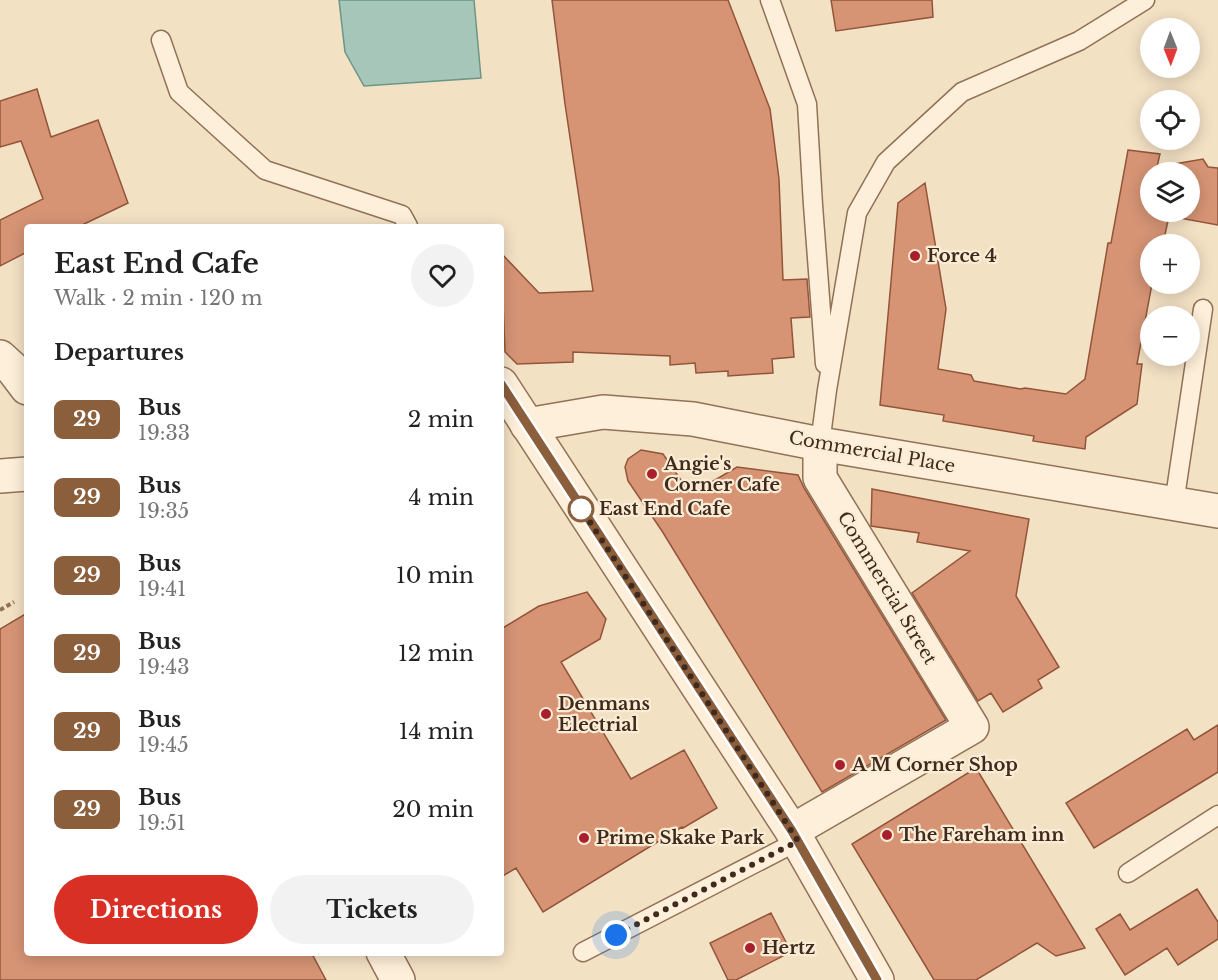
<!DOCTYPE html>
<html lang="en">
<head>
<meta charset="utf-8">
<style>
  :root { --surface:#fff; --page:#f2f2f2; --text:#222; --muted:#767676; --accent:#d93025 }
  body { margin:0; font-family:"Libre Baskerville",serif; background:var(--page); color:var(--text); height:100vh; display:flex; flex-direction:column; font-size:22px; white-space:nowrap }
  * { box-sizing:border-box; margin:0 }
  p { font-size:20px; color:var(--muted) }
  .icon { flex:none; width:33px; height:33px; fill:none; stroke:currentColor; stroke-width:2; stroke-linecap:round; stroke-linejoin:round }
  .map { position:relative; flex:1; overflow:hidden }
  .drawer { position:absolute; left:24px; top:224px; width:480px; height:732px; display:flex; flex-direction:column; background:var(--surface); border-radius:6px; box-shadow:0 3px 15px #0003 }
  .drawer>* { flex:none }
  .badge { padding:0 12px; border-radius:9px; font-size:21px; line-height:39px }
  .needle { width:39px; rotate:179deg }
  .buttons { position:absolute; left:1140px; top:18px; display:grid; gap:12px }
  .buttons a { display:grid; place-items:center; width:60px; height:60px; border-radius:50%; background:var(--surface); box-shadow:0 3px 15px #0003; font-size:30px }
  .you { position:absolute; width:30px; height:30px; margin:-15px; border:4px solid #fff; border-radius:50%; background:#1a73e8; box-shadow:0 0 0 9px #1a73e833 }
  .map>.badge { position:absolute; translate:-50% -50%; box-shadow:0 0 0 3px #fff }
  h2 { padding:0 30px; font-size:22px; line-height:54px }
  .round { display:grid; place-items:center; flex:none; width:63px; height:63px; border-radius:32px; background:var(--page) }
  .headline { display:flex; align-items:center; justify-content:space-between; height:102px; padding:0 30px }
  h1 { font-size:28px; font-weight:700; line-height:45px }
  .cta { display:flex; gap:12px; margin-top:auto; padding:12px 30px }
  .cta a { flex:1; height:69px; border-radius:36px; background:var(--accent); color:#fff; font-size:24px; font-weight:700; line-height:69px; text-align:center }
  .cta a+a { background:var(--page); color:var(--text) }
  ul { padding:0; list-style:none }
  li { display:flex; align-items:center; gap:18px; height:78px; padding:0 30px }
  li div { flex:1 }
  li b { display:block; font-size:22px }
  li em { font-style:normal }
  li .badge { min-width:66px; font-weight:700; text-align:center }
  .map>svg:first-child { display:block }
  .water { fill:#a6c6ba; stroke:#6c9687; stroke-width:1.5 }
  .building { fill:#d69475; stroke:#93553a; stroke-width:1.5; fill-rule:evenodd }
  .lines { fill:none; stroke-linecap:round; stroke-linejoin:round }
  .service-casing { stroke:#917158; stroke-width:21 }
  .minor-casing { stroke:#917158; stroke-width:36 }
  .tertiary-casing { stroke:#917158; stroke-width:36 }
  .path { stroke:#917158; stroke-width:4; stroke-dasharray:4.5 3; stroke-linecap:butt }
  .service { stroke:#fdefd9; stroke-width:18 }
  .minor { stroke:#fdefd9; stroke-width:33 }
  .tertiary { stroke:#fdefd9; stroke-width:33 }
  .line-casing { stroke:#fff; stroke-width:14 }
  .line { stroke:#8b5e3c; stroke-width:9 }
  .walk { stroke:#3f2a1d; stroke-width:6; stroke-dasharray:0 10.8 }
  .poi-dot { fill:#a8202e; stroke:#faecd5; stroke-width:2 }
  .stop-dot { fill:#fff; stroke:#8b5e3c; stroke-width:3 }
  .labels { text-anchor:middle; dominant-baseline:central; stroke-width:4.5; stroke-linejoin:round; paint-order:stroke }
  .poi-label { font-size:18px; font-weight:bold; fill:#3f2a1d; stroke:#faecd5; text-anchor:start }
  .street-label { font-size:18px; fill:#3f2a1d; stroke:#faecd5 }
  .stop-label { font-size:18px; font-weight:bold; fill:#3f2a1d; stroke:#faecd5; text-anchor:start }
</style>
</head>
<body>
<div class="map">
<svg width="1218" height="980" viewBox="0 0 1218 980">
  <rect width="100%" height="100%" fill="#f3e1c4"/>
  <path class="water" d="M 339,0 L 474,0 L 481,78 L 364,86 L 345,52 Z"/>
  <path class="building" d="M 552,0 L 728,0 L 770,109 L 779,179 L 783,280 L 807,279 L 810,317 L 791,318 L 794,357 L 772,359 L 773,373 L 728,376 L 728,371 L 696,373 L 695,363 L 670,365 L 670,356 L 573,352 L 573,362 L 517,364 L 505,352 L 501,253 L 539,293 L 593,291 L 565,104 Z
    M 831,0 L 932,0 L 933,17 L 836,31 Z
    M 37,89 L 51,137 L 98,120 L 128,203 L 80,226 L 27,226 L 27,252 L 0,266 L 0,220 L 43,199 L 21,141 L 0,147 L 0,101 Z
    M 1128,150 L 1160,154 L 1157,167 L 1203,159 L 1208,167 L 1218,168 L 1218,225 L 1169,216 L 1163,244 L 1150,244 L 1152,284 L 1137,364 L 1142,364 L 1137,404 L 1086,437 L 1085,449 L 1033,441 L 1034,436 L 943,421 L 944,415 L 880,405 L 898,203 L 925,183 L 946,309 L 938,369 L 971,375 L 974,381 L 1021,389 L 1025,388 L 1066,394 L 1085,379 L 1108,243 L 1111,243 ZM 1150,172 L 1190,172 L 1190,212 L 1150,212 Z
    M 641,450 L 663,454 L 685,486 L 687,485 L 693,493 L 737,467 L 798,475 L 804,488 L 946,720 L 822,792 L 662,531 L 628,481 L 625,467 L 628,459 Z
    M 872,489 L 1029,519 L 1016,596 L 1059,667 L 1038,680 L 1042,688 L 1003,712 L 991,693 L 978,701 L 912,593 L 970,551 L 917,542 L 919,533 L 871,526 Z
    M 587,592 L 606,619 L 600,639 L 561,662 L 631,779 L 684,750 L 717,808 L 683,828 L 682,827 L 543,912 L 516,868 L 501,877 L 501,629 L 539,606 Z
    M 27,613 L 27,952 L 311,952 L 326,980 L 0,980 L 0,629 Z
    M 1218,725 L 1218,772 L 1094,848 L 1066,803 L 1187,729 L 1194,740 Z
    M 976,768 L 1085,948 L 1056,956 L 1037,943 L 976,980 L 934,980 L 852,844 Z
    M 1197,889 L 1218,922 L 1218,939 L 1178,965 L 1167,948 L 1125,975 L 1096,929 L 1120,914 L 1130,930 Z
    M 771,913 L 791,952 L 736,980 L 728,980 L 710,943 Z"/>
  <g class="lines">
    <defs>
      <path id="service" d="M 770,0 L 807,104 L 813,205 L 825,364
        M 161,40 L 179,92 L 265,170 L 402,215 L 408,226
        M 820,444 L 827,390 L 857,213 L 886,162 L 962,92 L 1079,41 L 1145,0
        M 1174,504 L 1203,309
        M 1128,873 L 1218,815
        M 583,952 L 798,841"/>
      <path id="minor" d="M 0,357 L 11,367 L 27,388
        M 527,425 L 603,412 L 693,419 L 820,444 L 1218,511
        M 792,831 L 972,727 L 820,478 L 820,444
        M 383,952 L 398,980"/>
      <path id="tertiary" d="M 501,384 L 792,831 L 877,980
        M 0,476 L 27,474"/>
    </defs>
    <use href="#service" class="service-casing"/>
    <use href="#minor" class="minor-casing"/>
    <use href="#tertiary" class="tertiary-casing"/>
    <path class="path" d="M 0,610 L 14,602"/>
    <use href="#service" class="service"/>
    <use href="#minor" class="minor"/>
    <use href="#tertiary" class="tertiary"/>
  </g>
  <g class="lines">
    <defs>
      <path id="line" d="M 501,384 L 792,831 L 877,980"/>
    </defs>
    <use href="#line" class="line-casing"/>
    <use href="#line" class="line"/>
    <path class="walk" d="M 581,509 L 577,502 L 798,841 L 616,935"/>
  </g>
  <g class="poi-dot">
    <circle cx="915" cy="256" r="6"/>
    <circle cx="652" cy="474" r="6"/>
    <circle cx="546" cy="714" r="6"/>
    <circle cx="840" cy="765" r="6"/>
    <circle cx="887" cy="835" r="6"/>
    <circle cx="584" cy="838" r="6"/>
    <circle cx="750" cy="948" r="6"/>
  </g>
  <circle class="stop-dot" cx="581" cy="509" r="12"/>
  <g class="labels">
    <g class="poi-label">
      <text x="927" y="256">Force 4</text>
      <text x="664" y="464">Angie's<tspan x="664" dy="21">Corner Cafe</tspan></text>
      <text x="558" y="704">Denmans<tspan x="558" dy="21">Electrial</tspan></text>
      <text x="852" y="765">A M Corner Shop</text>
      <text x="899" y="835">The Fareham inn</text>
      <text x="596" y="838">Prime Skake Park</text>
      <text x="762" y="948">Hertz</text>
    </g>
    <g class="street-label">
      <text transform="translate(872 452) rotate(10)">Commercial Place</text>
      <text transform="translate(887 588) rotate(59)">Commercial Street</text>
    </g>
    <g class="stop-label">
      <text x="599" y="509">East End Cafe</text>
    </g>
  </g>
</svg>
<div class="buttons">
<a><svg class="needle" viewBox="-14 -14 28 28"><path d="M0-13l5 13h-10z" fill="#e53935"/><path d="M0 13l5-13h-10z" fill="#767676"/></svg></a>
<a><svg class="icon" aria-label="locate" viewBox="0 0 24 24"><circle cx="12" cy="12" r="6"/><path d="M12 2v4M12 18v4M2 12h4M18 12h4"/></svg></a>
<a><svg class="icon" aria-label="layers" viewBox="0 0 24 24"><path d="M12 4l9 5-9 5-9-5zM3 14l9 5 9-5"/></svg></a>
<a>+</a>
<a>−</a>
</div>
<div class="you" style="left:616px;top:935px"></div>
<section class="drawer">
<div class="headline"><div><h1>East End Cafe</h1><p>Walk · 2 min · 120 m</p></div><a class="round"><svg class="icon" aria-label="heart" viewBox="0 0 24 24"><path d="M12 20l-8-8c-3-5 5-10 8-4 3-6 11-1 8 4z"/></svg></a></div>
<h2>Departures</h2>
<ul>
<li><span class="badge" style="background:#8b5e3c;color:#fff">29</span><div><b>Bus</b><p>19:33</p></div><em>2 min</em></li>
<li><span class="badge" style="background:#8b5e3c;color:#fff">29</span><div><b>Bus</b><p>19:35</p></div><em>4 min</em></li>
<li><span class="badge" style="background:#8b5e3c;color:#fff">29</span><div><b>Bus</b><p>19:41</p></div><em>10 min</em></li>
<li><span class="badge" style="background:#8b5e3c;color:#fff">29</span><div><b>Bus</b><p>19:43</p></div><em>12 min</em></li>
<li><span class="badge" style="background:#8b5e3c;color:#fff">29</span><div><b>Bus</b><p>19:45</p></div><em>14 min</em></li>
<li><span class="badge" style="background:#8b5e3c;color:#fff">29</span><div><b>Bus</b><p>19:51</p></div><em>20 min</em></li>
</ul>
<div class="cta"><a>Directions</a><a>Tickets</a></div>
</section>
</div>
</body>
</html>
